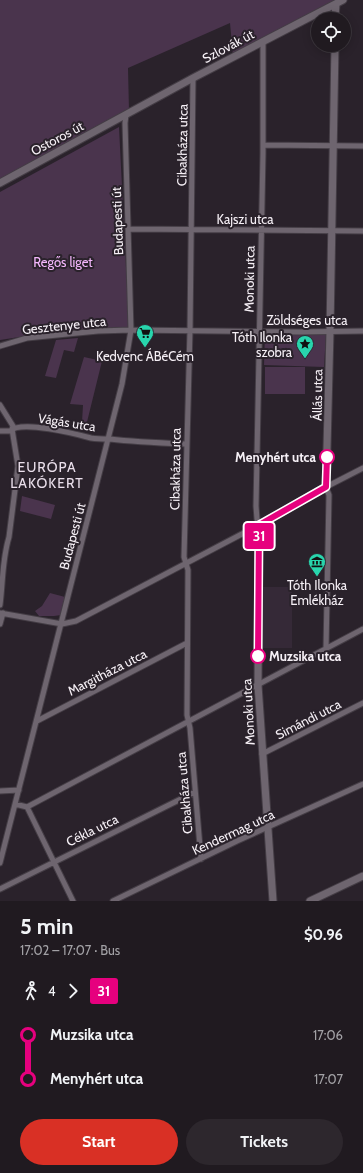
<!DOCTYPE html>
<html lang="en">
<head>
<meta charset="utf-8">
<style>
  :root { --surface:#201a20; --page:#2d272d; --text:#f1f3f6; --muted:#a2a1a5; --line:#3d383e; --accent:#d93025 }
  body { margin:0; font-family:Cabin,sans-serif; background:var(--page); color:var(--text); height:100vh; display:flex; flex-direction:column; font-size:15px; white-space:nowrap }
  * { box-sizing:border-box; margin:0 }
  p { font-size:13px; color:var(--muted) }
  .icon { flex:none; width:22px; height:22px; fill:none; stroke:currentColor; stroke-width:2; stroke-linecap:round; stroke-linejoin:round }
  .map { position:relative; height:901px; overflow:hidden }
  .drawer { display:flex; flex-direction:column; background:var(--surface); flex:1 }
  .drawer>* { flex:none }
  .badge { padding:0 8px; border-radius:3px; font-size:14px; line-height:26px }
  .fabs { position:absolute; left:311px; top:12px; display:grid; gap:8px }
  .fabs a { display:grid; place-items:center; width:40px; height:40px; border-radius:50%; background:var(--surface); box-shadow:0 2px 10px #0003,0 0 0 1px var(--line); font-size:20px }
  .map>.badge { position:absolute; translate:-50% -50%; box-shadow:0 0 0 2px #fff }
  .legs { display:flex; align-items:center; gap:6px; height:44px; padding:0 20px; font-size:13px }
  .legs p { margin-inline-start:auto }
  .headline { display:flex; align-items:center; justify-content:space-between; height:68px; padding:0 20px }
  h1 { font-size:22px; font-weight:700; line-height:30px }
  .button { display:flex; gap:8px; margin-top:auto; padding:8px 20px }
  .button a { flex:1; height:46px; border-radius:24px; background:var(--accent); color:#fff; font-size:16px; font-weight:700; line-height:46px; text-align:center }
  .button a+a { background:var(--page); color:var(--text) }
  ul { padding:0 20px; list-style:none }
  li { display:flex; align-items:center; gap:14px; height:44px; font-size:15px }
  li i { display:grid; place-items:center; width:6px; height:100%; margin:0 5px; background:currentColor }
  li i::after { content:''; width:10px; height:10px; margin:-5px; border:3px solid; border-radius:50%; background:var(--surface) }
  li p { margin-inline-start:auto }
  li:first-child i { background:linear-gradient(#0000 50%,currentColor 0) }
  li:last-child i { background:linear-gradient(currentColor 50%,#0000 0) }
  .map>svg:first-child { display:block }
  .built { fill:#352937 }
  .green { fill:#4a344d }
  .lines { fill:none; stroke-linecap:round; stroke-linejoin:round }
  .street-casing { stroke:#443d45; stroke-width:7 }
  .secondary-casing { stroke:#443d45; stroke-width:9 }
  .street { stroke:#6e656f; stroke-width:5 }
  .secondary { stroke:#6e656f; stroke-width:7 }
  .line-1-casing { stroke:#fff; stroke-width:9 }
  .line-1 { stroke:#e6007e; stroke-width:6 }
  .stop-1-dot { fill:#fff; stroke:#e6007e; stroke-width:2 }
  .labels { text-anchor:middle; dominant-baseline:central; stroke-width:4; stroke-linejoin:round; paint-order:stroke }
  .street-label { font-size:13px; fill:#f6f0f6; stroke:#2a222b }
  .park-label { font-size:13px; fill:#f4b7fd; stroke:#2a222b }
  .poi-label { font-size:13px; fill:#f6f0f6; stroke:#2a222b }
  .stop-label { font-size:13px; font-weight:bold; fill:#f6f0f6; stroke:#2a222b; text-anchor:end }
  .neighbourhood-label { font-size:14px; letter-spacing:1px; fill:#eadfeb; stroke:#2a222b }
</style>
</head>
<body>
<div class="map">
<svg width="363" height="901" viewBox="0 0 363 901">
  <rect width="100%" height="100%" fill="#2a222b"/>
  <path class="built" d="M 262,587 L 292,587 L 292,648 L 262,648 Z"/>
  <path class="green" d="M 0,0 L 338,0 L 233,55 L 230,23 L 128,68 L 129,111 L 0,181 Z
    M 119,127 L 129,328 C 85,331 43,333 0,340 L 0,192 Z
    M 265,334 L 326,335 L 324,367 L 264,365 Z
    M 78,338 L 74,352 L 64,350 L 56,378 L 45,376 L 56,340 Z
    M 84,357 L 102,361 L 87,422 L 82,422 L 83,405 L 70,404 Z
    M 265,367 L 305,367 L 305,394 L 265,394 Z
    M 22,496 L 55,505 L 51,519 L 20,511 Z
    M 50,593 L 65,597 L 61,615 L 54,616 L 39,616 L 35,611 L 42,606 Z"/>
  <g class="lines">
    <defs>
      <path id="street" d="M 193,78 L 190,330 L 184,557 L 188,570 L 187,715 L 190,728 L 201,859
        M 263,145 L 363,146
        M 128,229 L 363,231
        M 0,346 L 27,338 L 98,331 L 131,330 L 300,332 L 363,331
        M 0,405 L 13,426 L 12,429 L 18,466 L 9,537 C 2,560 3,582 0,605
        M 0,431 L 10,431 C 21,420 76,434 91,438 C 97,439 103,439 110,439 C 135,442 161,443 186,444
        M 0,613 L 62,624 L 76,621 L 259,525 L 257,519 L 256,506 L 263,153 L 263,41
        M 0,624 L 3,613
        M 326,649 L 329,495 L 326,487 L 363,468
        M 37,721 L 187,643
        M 262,754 L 363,703
        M 0,791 L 19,790
        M 15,804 L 27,807 L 73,901
        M 27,807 L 363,629
        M 0,863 L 122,384 L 131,330 L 125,123 L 126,115
        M 0,889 L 195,792
        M 113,901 L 237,841 L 363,784"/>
      <path id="secondary" d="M 335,19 L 336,4
        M 0,183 L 193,78 L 343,0
        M 273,901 L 258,685 L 259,525 L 326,487 L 330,331 L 335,45
        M 310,901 L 363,876"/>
    </defs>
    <use href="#street" class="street-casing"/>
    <use href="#secondary" class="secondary-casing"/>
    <use href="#street" class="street"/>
    <use href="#secondary" class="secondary"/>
  </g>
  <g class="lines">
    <defs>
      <path id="line-1" d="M 258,656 L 259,525 L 326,487 L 327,457"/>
    </defs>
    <use href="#line-1" class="line-1-casing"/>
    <use href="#line-1" class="line-1"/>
  </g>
  <defs>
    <symbol id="supermarket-pin" viewBox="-11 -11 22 30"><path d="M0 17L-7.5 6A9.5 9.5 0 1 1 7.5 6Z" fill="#28d5ad" stroke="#2a222b"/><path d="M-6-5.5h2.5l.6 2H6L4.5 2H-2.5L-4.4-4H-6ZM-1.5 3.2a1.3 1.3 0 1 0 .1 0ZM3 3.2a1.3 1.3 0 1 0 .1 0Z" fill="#111"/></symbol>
    <symbol id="sight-pin" viewBox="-11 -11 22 30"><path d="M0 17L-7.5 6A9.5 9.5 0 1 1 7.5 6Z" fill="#28d5ad" stroke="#2a222b"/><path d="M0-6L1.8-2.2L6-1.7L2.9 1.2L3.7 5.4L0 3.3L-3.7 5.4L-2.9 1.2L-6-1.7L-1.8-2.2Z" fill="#111"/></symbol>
    <symbol id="museum-pin" viewBox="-11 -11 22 30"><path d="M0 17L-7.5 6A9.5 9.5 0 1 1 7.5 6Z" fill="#28d5ad" stroke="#2a222b"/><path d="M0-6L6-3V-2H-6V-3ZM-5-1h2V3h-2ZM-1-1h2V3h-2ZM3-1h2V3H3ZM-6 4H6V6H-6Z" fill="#111"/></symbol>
  </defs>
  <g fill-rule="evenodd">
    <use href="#supermarket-pin" x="135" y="323" width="20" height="27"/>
    <use href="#sight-pin" x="295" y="334" width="20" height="27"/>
    <use href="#museum-pin" x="307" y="552" width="20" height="27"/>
  </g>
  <g class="stop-1-dot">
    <circle cx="327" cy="457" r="7"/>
    <circle cx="258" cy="656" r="7"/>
  </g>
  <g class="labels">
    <g class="street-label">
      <text transform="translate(228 46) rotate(-28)">Szlovák út</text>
      <text transform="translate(57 138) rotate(-28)">Ostoros út</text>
      <text transform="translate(182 145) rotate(-89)">Cibakháza utca</text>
      <text x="245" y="219">Kajszi utca</text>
      <text transform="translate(117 221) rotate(-92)">Budapesti út</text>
      <text transform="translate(249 279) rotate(-89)">Monoki utca</text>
      <text x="307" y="320">Zöldséges utca</text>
      <text transform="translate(64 325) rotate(-6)">Gesztenye utca</text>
      <text transform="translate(317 395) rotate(-89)">Állás utca</text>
      <text transform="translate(67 422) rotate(9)">Vágás utca</text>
      <text transform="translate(175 469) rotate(-89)">Cibakháza utca</text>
      <text transform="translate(72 536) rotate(-75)">Budapesti út</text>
      <text transform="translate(107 672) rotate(-27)">Margitháza utca</text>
      <text transform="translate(248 712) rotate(-93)">Monoki utca</text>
      <text transform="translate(308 719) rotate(-27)">Simándi utca</text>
      <text transform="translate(184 793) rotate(-95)">Cibakháza utca</text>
      <text transform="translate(92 830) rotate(-26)">Cékla utca</text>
      <text transform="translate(233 832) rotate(-25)">Kendermag utca</text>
    </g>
    <g class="park-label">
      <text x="63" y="262">Regős liget</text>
    </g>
    <g class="poi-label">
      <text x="292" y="337" text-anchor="end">Tóth Ilonka<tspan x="292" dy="15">szobra</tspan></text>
      <text x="145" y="356">Kedvenc ÁBéCém</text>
      <text x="317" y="585">Tóth Ilonka<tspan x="317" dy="15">Emlékház</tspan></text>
    </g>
    <g class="stop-label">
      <text x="316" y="457">Menyhért utca</text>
      <text x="269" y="656" text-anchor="start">Muzsika utca</text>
    </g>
    <g class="neighbourhood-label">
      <text x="47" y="467">EURÓPA<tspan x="47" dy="16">LAKÓKERT</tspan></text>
    </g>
  </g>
</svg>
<div class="fabs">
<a><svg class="icon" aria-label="locate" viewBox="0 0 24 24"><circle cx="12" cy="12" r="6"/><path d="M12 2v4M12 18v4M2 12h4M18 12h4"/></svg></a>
</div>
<b class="badge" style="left:259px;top:536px;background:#e6007e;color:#fff">31</b>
</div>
<section class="drawer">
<div class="headline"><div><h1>5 min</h1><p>17:02 – 17:07 · Bus</p></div><b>$0.96</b></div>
<div class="legs"><svg class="icon" aria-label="walk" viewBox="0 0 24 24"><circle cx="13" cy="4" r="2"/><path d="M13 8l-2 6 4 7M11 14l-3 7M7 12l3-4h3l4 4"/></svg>4<svg class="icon" aria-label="forward" viewBox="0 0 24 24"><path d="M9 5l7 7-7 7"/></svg><b class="badge" style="background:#e6007e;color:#fff">31</b></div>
<ul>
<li><i style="color:#e6007e"></i><b>Muzsika utca</b><p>17:06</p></li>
<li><i style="color:#e6007e"></i><b>Menyhért utca</b><p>17:07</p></li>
</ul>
<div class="button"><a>Start</a><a>Tickets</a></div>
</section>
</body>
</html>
